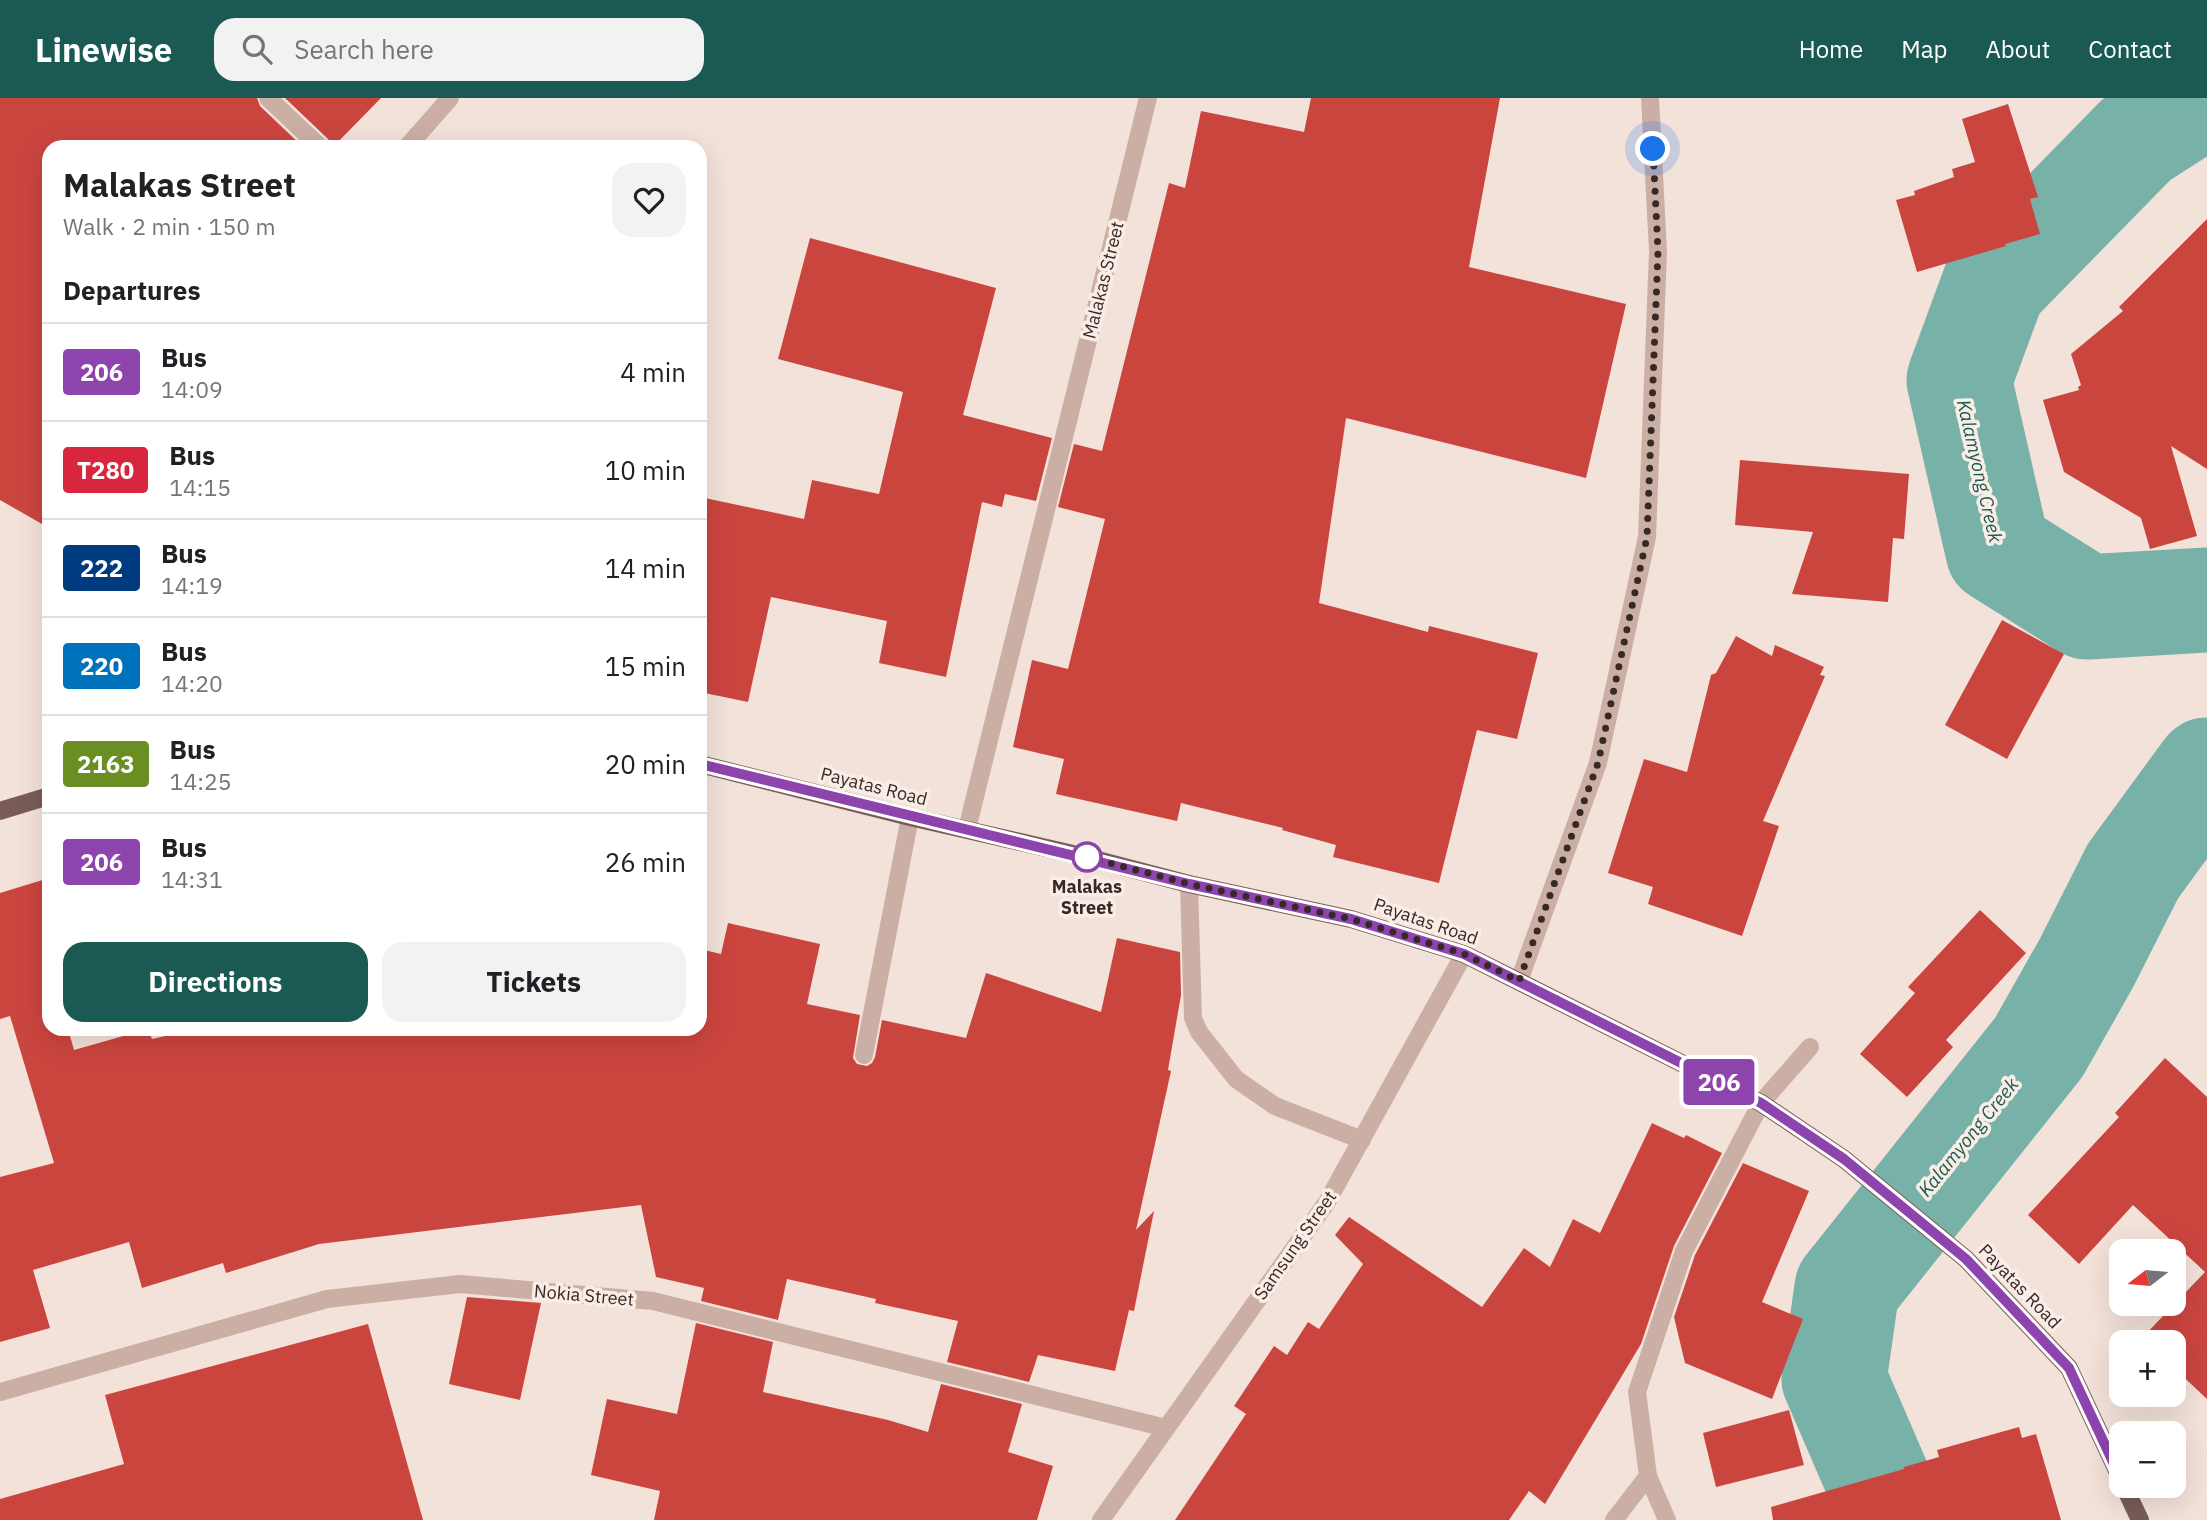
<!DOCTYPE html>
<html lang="en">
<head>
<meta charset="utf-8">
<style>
  :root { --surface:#fff; --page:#f2f2f2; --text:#202124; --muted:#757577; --line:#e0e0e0; --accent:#1a5a52 }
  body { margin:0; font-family:"IBM Plex Sans",sans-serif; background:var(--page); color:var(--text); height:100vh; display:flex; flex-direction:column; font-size:26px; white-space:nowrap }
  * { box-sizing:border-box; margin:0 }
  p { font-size:23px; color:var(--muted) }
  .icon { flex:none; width:38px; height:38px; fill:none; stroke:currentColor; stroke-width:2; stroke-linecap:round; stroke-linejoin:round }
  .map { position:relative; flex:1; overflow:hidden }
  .side { position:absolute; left:42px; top:42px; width:665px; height:896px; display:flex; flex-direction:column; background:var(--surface); border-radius:21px; box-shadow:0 7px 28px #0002 }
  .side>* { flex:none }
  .badge { padding:0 14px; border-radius:5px; font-size:24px; line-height:46px }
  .needle { width:46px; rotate:254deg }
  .controls { position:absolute; left:2109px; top:1141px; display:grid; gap:14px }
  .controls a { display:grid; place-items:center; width:77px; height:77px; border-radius:14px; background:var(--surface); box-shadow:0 7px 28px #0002; font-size:35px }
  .you { position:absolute; width:35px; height:35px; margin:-18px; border:5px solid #fff; border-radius:50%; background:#1a73e8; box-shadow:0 0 0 10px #1a73e833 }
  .map>.badge { position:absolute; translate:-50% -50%; box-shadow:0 0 0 4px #fff }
  h2 { padding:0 21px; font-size:26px; line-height:63px }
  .round { display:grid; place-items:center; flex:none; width:74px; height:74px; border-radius:21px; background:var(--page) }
  .head { display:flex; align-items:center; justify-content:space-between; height:119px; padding:0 21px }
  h1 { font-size:33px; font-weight:800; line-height:52px }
  .action { display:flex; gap:14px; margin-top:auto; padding:14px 21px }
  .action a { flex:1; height:80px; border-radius:21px; background:var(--accent); color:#fff; font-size:28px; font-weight:800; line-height:80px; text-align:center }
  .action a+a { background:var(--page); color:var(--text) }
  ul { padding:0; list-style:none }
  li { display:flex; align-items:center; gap:21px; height:98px; padding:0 21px; border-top:2px solid var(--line) }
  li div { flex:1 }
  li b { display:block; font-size:26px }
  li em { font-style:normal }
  li .badge { min-width:77px; font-weight:700; text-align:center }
  header { display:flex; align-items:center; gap:42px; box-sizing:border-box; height:98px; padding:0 35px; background:var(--accent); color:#fff }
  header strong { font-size:33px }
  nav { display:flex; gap:38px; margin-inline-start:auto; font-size:24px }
  .search { width:490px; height:63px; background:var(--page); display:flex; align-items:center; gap:18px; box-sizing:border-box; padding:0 24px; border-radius:21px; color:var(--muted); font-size:26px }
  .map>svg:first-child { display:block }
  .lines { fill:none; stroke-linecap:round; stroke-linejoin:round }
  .river { stroke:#78b1a8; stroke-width:105 }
  .building { fill:#cb453f }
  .service { stroke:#cbafa5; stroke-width:18 }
  .minor { stroke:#cbafa5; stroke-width:18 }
  .primary { stroke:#795c57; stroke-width:18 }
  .line-casing { stroke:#fff; stroke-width:16 }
  .line { stroke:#8e44ad; stroke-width:10 }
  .walk { stroke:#372927; stroke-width:7; stroke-dasharray:0 12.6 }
  .stop-dot { fill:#fff; stroke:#8e44ad; stroke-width:3.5 }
  .labels { text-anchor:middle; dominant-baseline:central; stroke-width:7; stroke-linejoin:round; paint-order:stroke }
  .street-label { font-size:18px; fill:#372927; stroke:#faede6 }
  .stop-label { font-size:18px; font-weight:bold; fill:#372927; stroke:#faede6 }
  .water-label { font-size:19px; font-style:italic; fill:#1a5a52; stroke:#faede6 }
</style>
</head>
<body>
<header>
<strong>Linewise</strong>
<div class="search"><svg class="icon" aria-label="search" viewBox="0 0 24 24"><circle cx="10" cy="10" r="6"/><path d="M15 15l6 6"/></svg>Search here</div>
<nav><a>Home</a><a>Map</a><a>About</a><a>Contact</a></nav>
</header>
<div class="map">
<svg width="2207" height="1422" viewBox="0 0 2207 1422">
  <rect width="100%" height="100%" fill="#f3e2da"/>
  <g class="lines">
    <path class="river" d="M 2201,0 L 2137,41 L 1994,187 L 1959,282 L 1998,453 L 2087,509 L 2207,502
      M 1895,1422 L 1834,1281 L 1847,1190 L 2039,949 L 2087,864 L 2133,773 L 2207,672"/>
  </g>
  <path class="building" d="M 0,0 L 257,0 L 260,8 L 303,49 L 49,49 L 49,430 L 0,402 Z
    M 285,0 L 381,0 L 333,49 L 328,41 Z
    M 1311,0 L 1500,0 L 1469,169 L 1626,206 L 1586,380 L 1346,320 L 1319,505 L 1428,534 L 1429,528 L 1538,555 L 1517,641 L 1477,632 L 1439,785 L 1333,759 L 1336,747 L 1282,732 L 1283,730 L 1181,705 L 1177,723 L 1056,696 L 1064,661 L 1013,649 L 1032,562 L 1068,571 L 1105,421 L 1058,409 L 1074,346 L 1102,353 L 1169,85 L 1185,90 L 1201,13 L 1304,34 Z
    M 2008,6 L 2038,99 L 2030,101 L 2040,136 L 2005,146 L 2006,148 L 1917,174 L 1896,102 L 1915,97 L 1914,93 L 1954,79 L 1952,71 L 1975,64 L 1962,21 Z
    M 2207,121 L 2207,371 L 2171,348 L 2197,438 L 2150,451 L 2141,420 L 2064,374 L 2043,302 L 2079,292 L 2078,289 L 2081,287 L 2071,256 L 2123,213 L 2119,209 Z
    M 810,140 L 996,190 L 963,317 L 1052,340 L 1036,403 L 1005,396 L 1002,409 L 982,404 L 946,579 L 879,565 L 887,523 L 771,499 L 748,604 L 700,594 L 700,399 L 804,421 L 812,382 L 879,396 L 903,294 L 778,261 Z
    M 1740,362 L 1909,376 L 1904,441 L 1893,440 L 1888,504 L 1792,496 L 1813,434 L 1735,427 Z
    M 2002,522 L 2064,556 L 2007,661 L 1945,627 Z
    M 1736,538 L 1772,558 L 1775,547 L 1824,569 L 1820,577 L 1825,578 L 1763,723 L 1779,728 L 1742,838 L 1648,806 L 1653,789 L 1608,775 L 1644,661 L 1687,674 L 1711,577 L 1716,575 Z
    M 49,780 L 49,931 L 68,931 L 74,952 L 148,931 L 152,941 L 196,931 L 700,931 L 700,851 L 721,856 L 728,825 L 820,846 L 807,906 L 860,917 L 853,960 L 857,966 L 867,968 L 872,965 L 875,959 L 882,922 L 966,940 L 986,875 L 1101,914 L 1117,840 L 1180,854 L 1181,897 L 1168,972 L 1171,973 L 1136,1132 L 1154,1113 L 1134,1213 L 1129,1212 L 1115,1273 L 1038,1257 L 1029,1284 L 947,1264 L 958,1223 L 875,1205 L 876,1201 L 787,1181 L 778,1222 L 701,1203 L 704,1190 L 656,1179 L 641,1107 L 319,1146 L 226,1175 L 223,1165 L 142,1190 L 129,1144 L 33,1172 L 50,1230 L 0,1244 L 0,1079 L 54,1065 L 10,918 L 0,921 L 0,795 Z
    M 1980,812 L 2026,855 L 1946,942 L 1953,949 L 1907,999 L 1860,956 L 1915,895 L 1908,889 Z
    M 2165,960 L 2207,999 L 2207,1301 L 2174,1270 L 2174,1244 L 2147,1244 L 2142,1240 L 2205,1174 L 2133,1107 L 2079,1166 L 2028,1117 L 2119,1019 L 2115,1015 Z
    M 1652,1025 L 1684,1040 L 1686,1037 L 1722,1055 L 1674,1148 L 1641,1246 L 1545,1406 L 1529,1393 L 1509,1422 L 1175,1422 L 1246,1316 L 1234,1308 L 1274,1248 L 1287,1257 L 1308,1224 L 1319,1231 L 1363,1166 L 1335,1137 L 1349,1119 L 1482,1209 L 1524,1150 L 1550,1169 L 1573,1121 L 1600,1135 Z
    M 1743,1065 L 1809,1093 L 1762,1204 L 1803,1221 L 1772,1301 L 1685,1265 L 1674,1219 L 1695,1157 Z
    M 467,1199 L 541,1205 L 520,1302 L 449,1286 Z
    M 696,1225 L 773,1244 L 763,1294 L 888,1322 L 928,1334 L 941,1286 L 1022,1306 L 1008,1354 L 1053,1368 L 1037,1422 L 654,1422 L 660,1393 L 591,1377 L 607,1301 L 677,1316 Z
    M 368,1226 L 423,1422 L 0,1422 L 0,1401 L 124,1366 L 105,1297 Z
    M 1789,1312 L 1804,1367 L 1716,1389 L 1703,1335 Z
    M 2019,1329 L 2022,1340 L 2036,1336 L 2061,1422 L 1773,1422 L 1771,1409 L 1904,1371 L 1904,1369 L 1939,1359 L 1937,1352 Z"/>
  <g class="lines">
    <path class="service" d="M 1189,786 L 1193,920 L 1199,934 L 1236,981 L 1275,1008 L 1362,1042
      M 864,957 L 910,719
      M 1761,1005 L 1810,949"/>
    <path class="minor" d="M 268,0 L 320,49
      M 407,49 L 450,0
      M 967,731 L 1148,0
      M 1519,883 L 1598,665 L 1647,439 L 1658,153 L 1650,0
      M 0,1294 L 327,1201 L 460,1186 L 653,1203 L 1166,1330
      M 1101,1422 L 1327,1104 L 1464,856
      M 1614,1422 L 1648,1378
      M 1667,1422 L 1648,1378 L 1637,1294 L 1684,1153 L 1761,1005"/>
    <path class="primary" d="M 700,666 L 910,719 L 1086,759 L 1189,786 L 1351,821 L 1464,856 L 1761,1005 L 1844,1061 L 1966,1161 L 2069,1270 L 2121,1381
      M 0,713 L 49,698
      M 2124,1388 L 2140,1422"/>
  </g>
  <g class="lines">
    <defs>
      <path id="line" d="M 700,666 L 1189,786 L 1351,821 L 1464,856 L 1761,1005 L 1844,1061 L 1966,1161 L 2069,1270 L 2121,1381"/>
    </defs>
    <use href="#line" class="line-casing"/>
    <use href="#line" class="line"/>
    <path class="walk" d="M 1087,759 L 1189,786 L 1351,821 L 1464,856 L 1519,883 L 1598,665 L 1647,439 L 1658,153 L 1653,51"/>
  </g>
  <circle class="stop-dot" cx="1087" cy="759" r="14"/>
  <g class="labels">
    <g class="street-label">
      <text transform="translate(1103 182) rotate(-76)">Malakas Street</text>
      <text transform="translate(874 688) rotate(14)">Payatas Road</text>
      <text transform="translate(1426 823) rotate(19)">Payatas Road</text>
      <text transform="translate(1295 1147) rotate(-55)">Samsung Street</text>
      <text transform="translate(2020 1188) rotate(46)">Payatas Road</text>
      <text transform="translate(584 1197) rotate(5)">Nokia Street</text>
    </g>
    <g class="stop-label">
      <text x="1087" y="788">Malakas<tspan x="1087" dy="21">Street</tspan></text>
    </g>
    <g class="water-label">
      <text transform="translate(1980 373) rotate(77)">Kalamyong Creek</text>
      <text transform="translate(1968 1039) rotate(-51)">Kalamyong Creek</text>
    </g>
  </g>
</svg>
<div class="controls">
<a><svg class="needle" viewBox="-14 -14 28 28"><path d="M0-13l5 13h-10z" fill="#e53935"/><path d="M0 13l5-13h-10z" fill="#757577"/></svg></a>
<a>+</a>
<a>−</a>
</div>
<div class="you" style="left:1653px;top:51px"></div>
<b class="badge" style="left:1719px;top:984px;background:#8e44ad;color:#fff">206</b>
<section class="side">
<div class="head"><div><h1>Malakas Street</h1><p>Walk · 2 min · 150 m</p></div><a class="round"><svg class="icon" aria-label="heart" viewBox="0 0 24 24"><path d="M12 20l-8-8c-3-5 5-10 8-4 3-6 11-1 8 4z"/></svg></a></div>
<h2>Departures</h2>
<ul>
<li><span class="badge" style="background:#8e44ad;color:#fff">206</span><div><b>Bus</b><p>14:09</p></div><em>4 min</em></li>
<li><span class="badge" style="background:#d7263d;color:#fff">T280</span><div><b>Bus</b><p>14:15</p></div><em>10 min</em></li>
<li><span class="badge" style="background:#003b80;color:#fff">222</span><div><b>Bus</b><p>14:19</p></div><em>14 min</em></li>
<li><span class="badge" style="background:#0072bc;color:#fff">220</span><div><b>Bus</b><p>14:20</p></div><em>15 min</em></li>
<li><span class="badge" style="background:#6b8e23;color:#fff">2163</span><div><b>Bus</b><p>14:25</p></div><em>20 min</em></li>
<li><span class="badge" style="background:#8e44ad;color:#fff">206</span><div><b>Bus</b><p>14:31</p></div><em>26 min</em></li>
</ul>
<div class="action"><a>Directions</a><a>Tickets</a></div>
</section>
</div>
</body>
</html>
